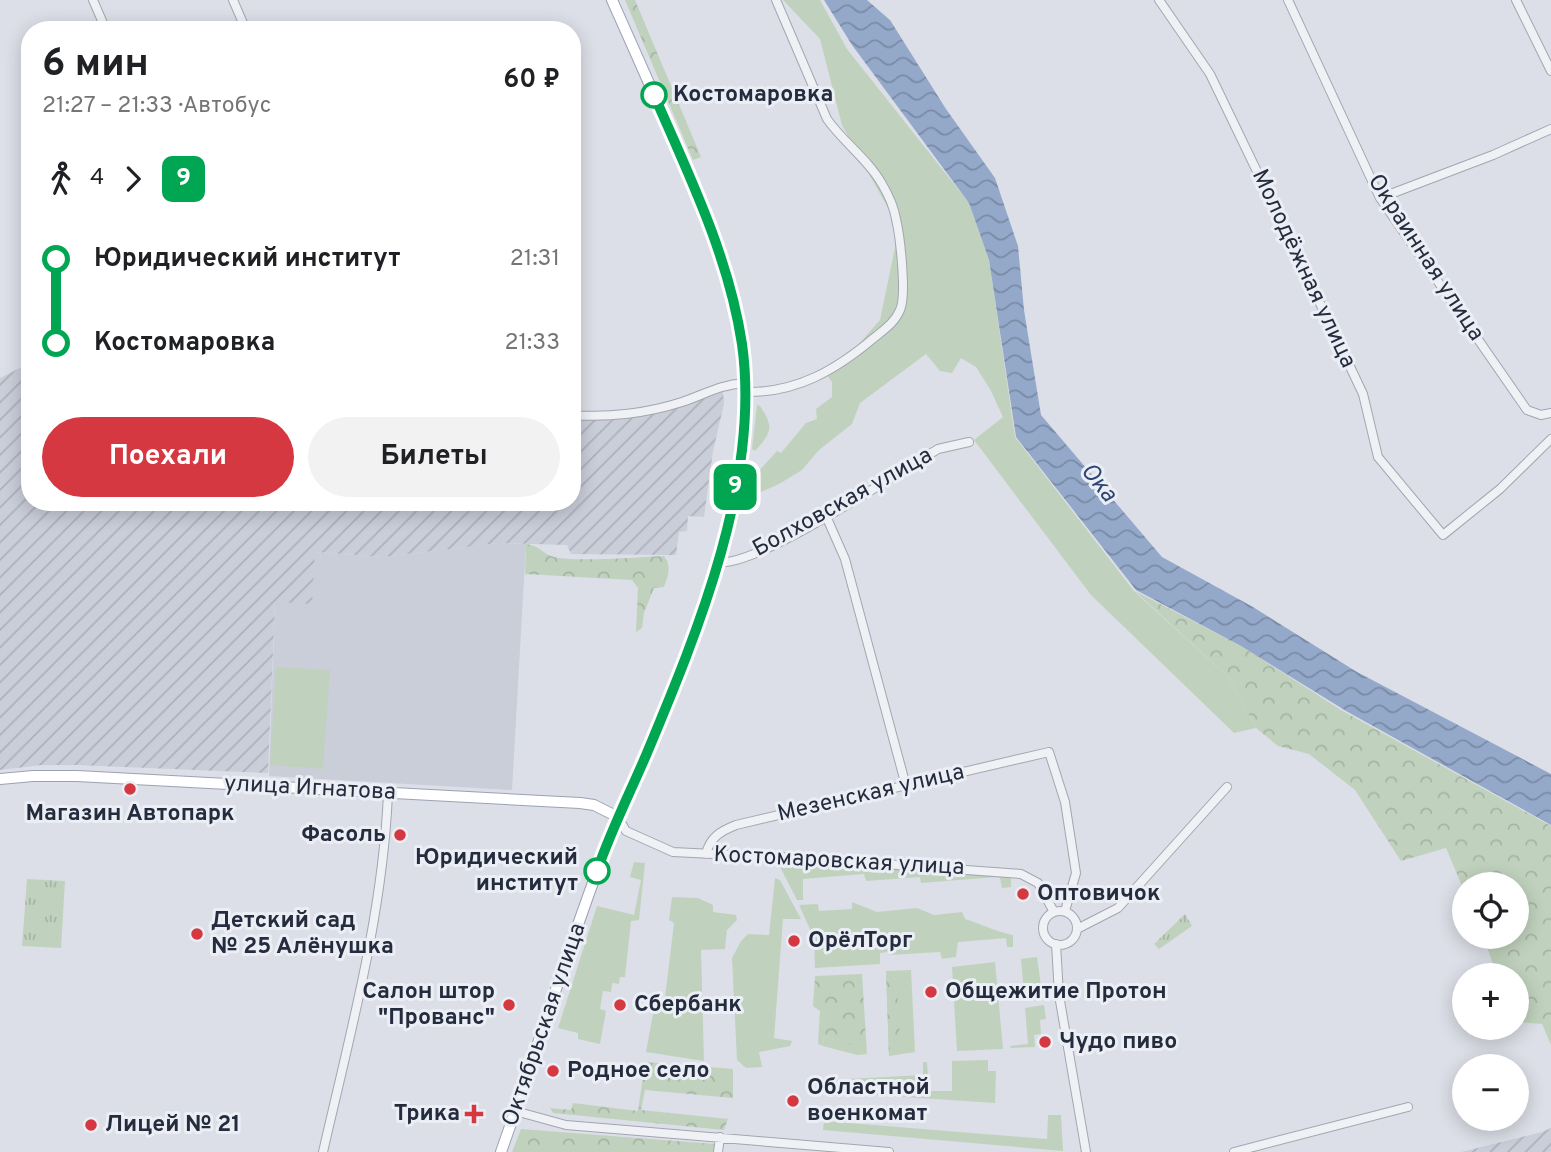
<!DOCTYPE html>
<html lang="ru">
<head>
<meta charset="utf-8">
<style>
  :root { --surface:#fff; --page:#f2f2f2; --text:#202124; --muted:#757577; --accent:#d53841 }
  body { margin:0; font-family:Overpass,sans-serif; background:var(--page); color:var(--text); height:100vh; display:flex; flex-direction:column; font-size:26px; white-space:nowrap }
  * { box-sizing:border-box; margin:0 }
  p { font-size:23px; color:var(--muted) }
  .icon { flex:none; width:38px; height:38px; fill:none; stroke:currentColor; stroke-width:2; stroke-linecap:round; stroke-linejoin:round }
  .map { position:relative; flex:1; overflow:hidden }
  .details { position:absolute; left:21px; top:21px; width:560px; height:490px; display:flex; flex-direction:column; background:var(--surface); border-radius:28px; box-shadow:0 4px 18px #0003 }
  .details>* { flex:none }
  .badge { padding:0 14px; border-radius:10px; font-size:24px; line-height:46px }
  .controls { position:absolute; left:1452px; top:872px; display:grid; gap:14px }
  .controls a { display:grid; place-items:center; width:77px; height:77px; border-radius:50%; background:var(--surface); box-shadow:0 4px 18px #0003; font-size:35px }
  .map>.badge { position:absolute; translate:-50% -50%; box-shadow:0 0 0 4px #fff }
  .legs { display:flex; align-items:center; gap:10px; height:77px; padding:0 21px; font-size:23px }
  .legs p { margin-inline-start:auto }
  .headline { display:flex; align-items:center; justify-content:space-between; height:119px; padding:0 21px }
  h1 { font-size:38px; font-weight:700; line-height:52px }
  .primary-button { display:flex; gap:14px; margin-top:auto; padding:14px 21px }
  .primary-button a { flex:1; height:80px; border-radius:42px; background:var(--accent); color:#fff; font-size:28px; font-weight:700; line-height:80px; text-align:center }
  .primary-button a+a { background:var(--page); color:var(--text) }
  ul { padding:0 21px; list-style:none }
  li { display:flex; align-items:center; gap:24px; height:84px; font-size:26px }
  li i { display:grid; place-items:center; width:10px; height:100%; margin:0 9px; background:currentColor }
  li i::after { content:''; width:18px; height:18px; margin:-9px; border:5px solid; border-radius:50%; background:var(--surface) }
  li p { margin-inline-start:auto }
  li:first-child i { background:linear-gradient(#0000 50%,currentColor 0) }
  li:last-child i { background:linear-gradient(currentColor 50%,#0000 0) }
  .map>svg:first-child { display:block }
  .built { fill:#caced9 }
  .industrial { fill:url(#industrial-furrows) }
  .green { fill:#c0d2bd }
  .forest { fill:url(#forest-crowns) }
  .park { fill:url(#park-tufts) }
  .water { fill:url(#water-waves) }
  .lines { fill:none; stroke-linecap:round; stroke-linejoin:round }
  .minor-casing { stroke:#a1a6b1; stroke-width:10 }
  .major-casing { stroke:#9ba2b4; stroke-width:12 }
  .minor { stroke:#eff1f5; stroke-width:8 }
  .major { stroke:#fff; stroke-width:10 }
  .line-1-casing { stroke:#fff; stroke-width:16 }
  .line-1 { stroke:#00a651; stroke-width:10 }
  .stop-1-dot { fill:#fff; stroke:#00a651; stroke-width:3.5 }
  .poi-dot { fill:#d53841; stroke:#ebeff5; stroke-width:2.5 }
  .labels { text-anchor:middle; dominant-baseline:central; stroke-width:6; stroke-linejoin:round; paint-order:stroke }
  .stop-label { font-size:23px; font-weight:bold; fill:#252c3e; stroke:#ebeff5; text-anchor:start }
  .street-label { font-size:23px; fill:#252c3e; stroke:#ebeff5 }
  .poi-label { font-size:23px; font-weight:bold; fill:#252c3e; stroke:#ebeff5; text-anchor:start }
  .water-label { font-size:24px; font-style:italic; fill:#2d4674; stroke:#ebeff5 }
</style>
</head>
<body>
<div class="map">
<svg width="1551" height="1152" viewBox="0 0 1551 1152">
  <defs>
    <pattern id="industrial-furrows" width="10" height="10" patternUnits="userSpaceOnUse" patternTransform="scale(1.75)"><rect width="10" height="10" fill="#caced9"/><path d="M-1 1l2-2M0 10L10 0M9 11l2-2" fill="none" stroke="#adb1bb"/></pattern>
    <pattern id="forest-crowns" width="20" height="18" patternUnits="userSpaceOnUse" patternTransform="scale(1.75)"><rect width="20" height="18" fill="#c0d2bd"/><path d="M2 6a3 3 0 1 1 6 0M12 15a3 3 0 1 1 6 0" fill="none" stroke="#a5b4a4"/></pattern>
    <pattern id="park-tufts" width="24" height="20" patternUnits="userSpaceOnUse" patternTransform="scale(1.75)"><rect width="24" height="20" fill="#c0d2bd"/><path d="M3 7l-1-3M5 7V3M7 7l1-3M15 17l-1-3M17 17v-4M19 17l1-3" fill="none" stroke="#a5b4a4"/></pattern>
    <pattern id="water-waves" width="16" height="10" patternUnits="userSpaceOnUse" patternTransform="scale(1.75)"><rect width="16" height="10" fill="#94a9ca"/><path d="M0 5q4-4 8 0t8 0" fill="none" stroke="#798aa5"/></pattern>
  </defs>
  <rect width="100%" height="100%" fill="#dcdfe7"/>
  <path class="built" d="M 499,543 L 526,544 L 512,790 L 269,776 L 275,602 L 314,552 L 383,557 Z"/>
  <path class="industrial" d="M 30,363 L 30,502 L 572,502 L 572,418 L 642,416 L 664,412 L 723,391 L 724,404 L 713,451 L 704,517 L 688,516 L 687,531 L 679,532 L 676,555 L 571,554 L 567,545 L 499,543 L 383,557 L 315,552 L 312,604 L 275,602 L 268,773 L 76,765 L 42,765 L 0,770 L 0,378 Z
    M 1551,1128 L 1551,1152 L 1461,1152 L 1542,1132 Z"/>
  <path class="green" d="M 783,0 L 820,0 L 847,49 L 969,203 L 989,260 L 1015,437 L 1134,591 L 1228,677 L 1256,728 L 1234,733 L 1091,595 L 974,440 L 1003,417 L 990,389 L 976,367 L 961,358 L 952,373 L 940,371 L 926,354 L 860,403 L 852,424 L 819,450 L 802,470 L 779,484 L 745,499 L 748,483 L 777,451 L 781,453 L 806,423 L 817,419 L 816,409 L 832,397 L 832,382 L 827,375 L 836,370 L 880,320 L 899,228 L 842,125 L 820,39 Z
    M 757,405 L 760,406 C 774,427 772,432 755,451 L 752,449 Z
    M 276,667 L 330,670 L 323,769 L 270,765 Z
    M 777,861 L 1011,876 L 1011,887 L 1002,888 L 1000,878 L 997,877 L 921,883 L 920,877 L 866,881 L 864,874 L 803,879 L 803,900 L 797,900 Z
    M 634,862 L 645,863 L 639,920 L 631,921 L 625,977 L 620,977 L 619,984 L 612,983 L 611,992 L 603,991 L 600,1009 L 606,1011 L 600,1044 L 578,1039 L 578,1033 L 558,1028 L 597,906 L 634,915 L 641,880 L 630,877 Z
    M 775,878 L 780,880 L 801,919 L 783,919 L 774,1038 L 792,1041 L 790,1046 L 759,1052 L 762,1067 L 746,1068 L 737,1060 L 732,958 L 741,941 L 748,934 L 769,935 Z
    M 672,897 L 698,898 L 713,905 L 713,912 L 736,915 L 737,920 L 727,930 L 725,949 L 701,950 L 704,1061 L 646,1052 L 655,1003 L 665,998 L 674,923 L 669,920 Z
    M 852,902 L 877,912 L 917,908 L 934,915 L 962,912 L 965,919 C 981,924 997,932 1013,935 L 1013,947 L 1007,947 L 1006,938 L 958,942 L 956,957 L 942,959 L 940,952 L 889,955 L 888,952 L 880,953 L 880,964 L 815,968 L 814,938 L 799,905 L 818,904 L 819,911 L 852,909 Z
    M 1037,957 L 1043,1000 L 1034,1001 L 1033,993 L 1024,993 L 1021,959 Z
    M 995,962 L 1003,1049 L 957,1051 L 952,967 Z
    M 911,970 L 915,1052 L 889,1056 L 886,971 Z
    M 1044,1005 L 1046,1019 L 1040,1020 L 1041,1034 L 1034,1035 L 1035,1047 L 1011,1048 L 1010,1046 L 1028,1044 L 1025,1008 Z
    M 824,1037 L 857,1046 L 857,1055 L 823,1046 Z
    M 988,1060 L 988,1071 L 996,1071 L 995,1103 L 830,1092 L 830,1080 L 923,1075 L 923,1062 L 927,1062 L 929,1091 L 952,1091 L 952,1061 Z
    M 1048,1115 L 1061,1115 L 1063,1151 L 823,1130 L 824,1121 L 1047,1139 Z"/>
  <path class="forest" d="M 625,0 L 635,0 L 701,157 L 693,160 Z
    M 526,544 C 540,546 540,551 551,556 C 568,563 641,557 664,556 C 672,566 668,576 664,587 L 654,588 L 644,613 L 642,628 L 636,632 L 638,588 L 632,580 L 525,574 Z
    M 1135,591 L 1241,646 L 1341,710 L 1551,826 L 1551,1045 L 1542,1024 L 1517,1022 L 1517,975 L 1497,975 L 1483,936 L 1517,936 L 1517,884 L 1465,884 L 1465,893 L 1446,848 L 1401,861 L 1355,790 L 1309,754 L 1278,746 L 1256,728 L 1228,677 Z
    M 886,971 L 891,971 L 897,990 L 901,1053 L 889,1056 Z
    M 862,974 L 867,1054 L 857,1055 L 856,1046 L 824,1037 L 823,1046 L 818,1044 L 820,1011 L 813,1006 L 815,976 Z
    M 645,1062 L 733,1069 L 733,1098 L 645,1090 L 641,1110 L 728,1119 L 724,1130 L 553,1113 L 550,1108 L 571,1110 L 573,1103 L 638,1111 Z
    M 521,1129 L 715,1144 L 714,1152 L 512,1152 Z"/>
  <path class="park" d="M 27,879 L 65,881 L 61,948 L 22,946 Z
    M 1185,914 L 1192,926 L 1159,949 L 1154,944 Z"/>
  <path class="water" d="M 824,0 L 867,0 L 890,20 L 946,109 L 995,178 L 1018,246 L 1024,310 L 1041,415 L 1162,557 L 1253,607 L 1357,672 L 1551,774 L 1551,825 L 1346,711 L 1241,646 L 1136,590 L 1016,437 L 989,260 L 969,203 L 852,45 Z"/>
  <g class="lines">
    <defs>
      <path id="minor" d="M 93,0 L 106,30
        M 233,0 L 246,30
        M 1159,0 L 1210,74 L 1280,219 L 1363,394 L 1378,457 L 1443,535 L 1500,489 L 1551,439
        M 1288,0 L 1380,198 L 1527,410 L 1541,415 L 1551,413
        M 1516,0 L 1551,71
        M 1380,198 L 1493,155 L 1551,129
        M 745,392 C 797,393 836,370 875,337 C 885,329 895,322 900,310 C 907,295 900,236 896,219 C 894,208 888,194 882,184 C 868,159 843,142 827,119 L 776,0
        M 572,415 C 608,418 648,413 682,402 C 706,394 718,385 745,383
        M 826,516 L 845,559 L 906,786
        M 718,562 C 754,569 899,472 938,449 L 969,442
        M 618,817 L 626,831 L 673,852 L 816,859 L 1021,874 L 1038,883 L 1054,912
        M 706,854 C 710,837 721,831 736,825 L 1049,752 L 1065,802 L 1076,873 L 1065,911
        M1043 928a17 17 0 1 1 34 0a17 17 0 1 1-34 0Z
        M 1077,929 L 1118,908 L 1227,787
        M 1056,944 L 1059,995 L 1086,1152
        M 515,1111 L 566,1125 L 889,1152
        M 323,1152 C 350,1034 383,914 388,793
        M 718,1152 L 720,1137
        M 1234,1152 L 1408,1107"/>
      <path id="major" d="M 0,779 L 33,776 L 77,776 L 580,803 L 594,805 L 618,817
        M 501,1152 C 538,1048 569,942 609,840 C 620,811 634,784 646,756 C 698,634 761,477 741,343 C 733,282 709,225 686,168 C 662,112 637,56 612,0"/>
    </defs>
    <use href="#minor" class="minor-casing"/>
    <use href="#major" class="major-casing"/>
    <use href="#minor" class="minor"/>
    <use href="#major" class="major"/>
  </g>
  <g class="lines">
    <defs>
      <path id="line-1" d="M 597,871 C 611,830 630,793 647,753 C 698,631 761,479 742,344 C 729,257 689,175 654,95"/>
    </defs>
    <use href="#line-1" class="line-1-casing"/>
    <use href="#line-1" class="line-1"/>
  </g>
  <g class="stop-1-dot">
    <circle cx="654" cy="95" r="12"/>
    <circle cx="597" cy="871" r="12"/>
  </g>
  <g class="poi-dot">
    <circle cx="130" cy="789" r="7"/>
    <circle cx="400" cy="835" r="7"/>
    <circle cx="1023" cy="894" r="7"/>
    <circle cx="197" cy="934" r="7"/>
    <circle cx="794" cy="941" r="7"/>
    <circle cx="931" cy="992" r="7"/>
    <circle cx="509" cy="1005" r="7"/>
    <circle cx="620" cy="1005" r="7"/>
    <circle cx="1045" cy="1042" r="7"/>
    <circle cx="553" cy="1071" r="7"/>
    <circle cx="793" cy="1101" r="7"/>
    <path d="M470.5 1103.5h7v7h7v7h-7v7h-7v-7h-7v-7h7z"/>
    <circle cx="91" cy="1125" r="7"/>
  </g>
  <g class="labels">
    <g class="stop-label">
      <text x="673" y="95">Костомаровка</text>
      <text x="578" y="858" text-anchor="end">Юридический<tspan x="578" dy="26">институт</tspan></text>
    </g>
    <g class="street-label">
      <text transform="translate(1425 258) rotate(57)">Окраинная улица</text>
      <text transform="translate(1303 269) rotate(65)">Молодёжная улица</text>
      <text transform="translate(843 503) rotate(-29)">Болховская улица</text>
      <text transform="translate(310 789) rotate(3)">улица Игнатова</text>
      <text transform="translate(871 794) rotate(-13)">Мезенская улица</text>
      <text transform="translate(839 862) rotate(3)">Костомаровская улица</text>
      <text transform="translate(545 1025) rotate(-71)">Октябрьская улица</text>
    </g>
    <g class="poi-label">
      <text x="130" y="814" text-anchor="middle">Магазин Автопарк</text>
      <text x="386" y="835" text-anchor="end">Фасоль</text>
      <text x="1037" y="894">Оптовичок</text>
      <text x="211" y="921">Детский сад<tspan x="211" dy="26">№ 25 Алёнушка</tspan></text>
      <text x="808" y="941">ОрёлТорг</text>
      <text x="495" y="992" text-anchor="end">Салон штор<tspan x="495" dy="26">"Прованс"</tspan></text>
      <text x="945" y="992">Общежитие Протон</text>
      <text x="634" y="1005">Сбербанк</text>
      <text x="1059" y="1042">Чудо пиво</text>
      <text x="567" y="1071">Родное село</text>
      <text x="807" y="1088">Областной<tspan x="807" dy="26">военкомат</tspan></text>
      <text x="460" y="1114" text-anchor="end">Трика</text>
      <text x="105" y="1125">Лицей № 21</text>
    </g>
    <g class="water-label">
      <text transform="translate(1098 483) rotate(51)">Ока</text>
    </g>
  </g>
</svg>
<div class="controls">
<a><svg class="icon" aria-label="locate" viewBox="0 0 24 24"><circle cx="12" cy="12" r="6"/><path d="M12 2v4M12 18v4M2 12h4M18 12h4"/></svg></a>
<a>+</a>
<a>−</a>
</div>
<b class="badge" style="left:735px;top:487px;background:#00a651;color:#fff">9</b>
<section class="details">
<div class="headline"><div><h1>6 мин</h1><p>21:27 – 21:33 · Автобус</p></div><b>60 ₽</b></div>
<div class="legs"><svg class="icon" aria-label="walk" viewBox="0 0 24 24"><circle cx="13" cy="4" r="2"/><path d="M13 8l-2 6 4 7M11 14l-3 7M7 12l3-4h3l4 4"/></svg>4<svg class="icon" aria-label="forward" viewBox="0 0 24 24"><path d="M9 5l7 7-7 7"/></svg><b class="badge" style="background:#00a651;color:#fff">9</b></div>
<ul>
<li><i style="color:#00a651"></i><b>Юридический институт</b><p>21:31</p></li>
<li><i style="color:#00a651"></i><b>Костомаровка</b><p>21:33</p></li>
</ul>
<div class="primary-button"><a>Поехали</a><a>Билеты</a></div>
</section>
</div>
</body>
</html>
